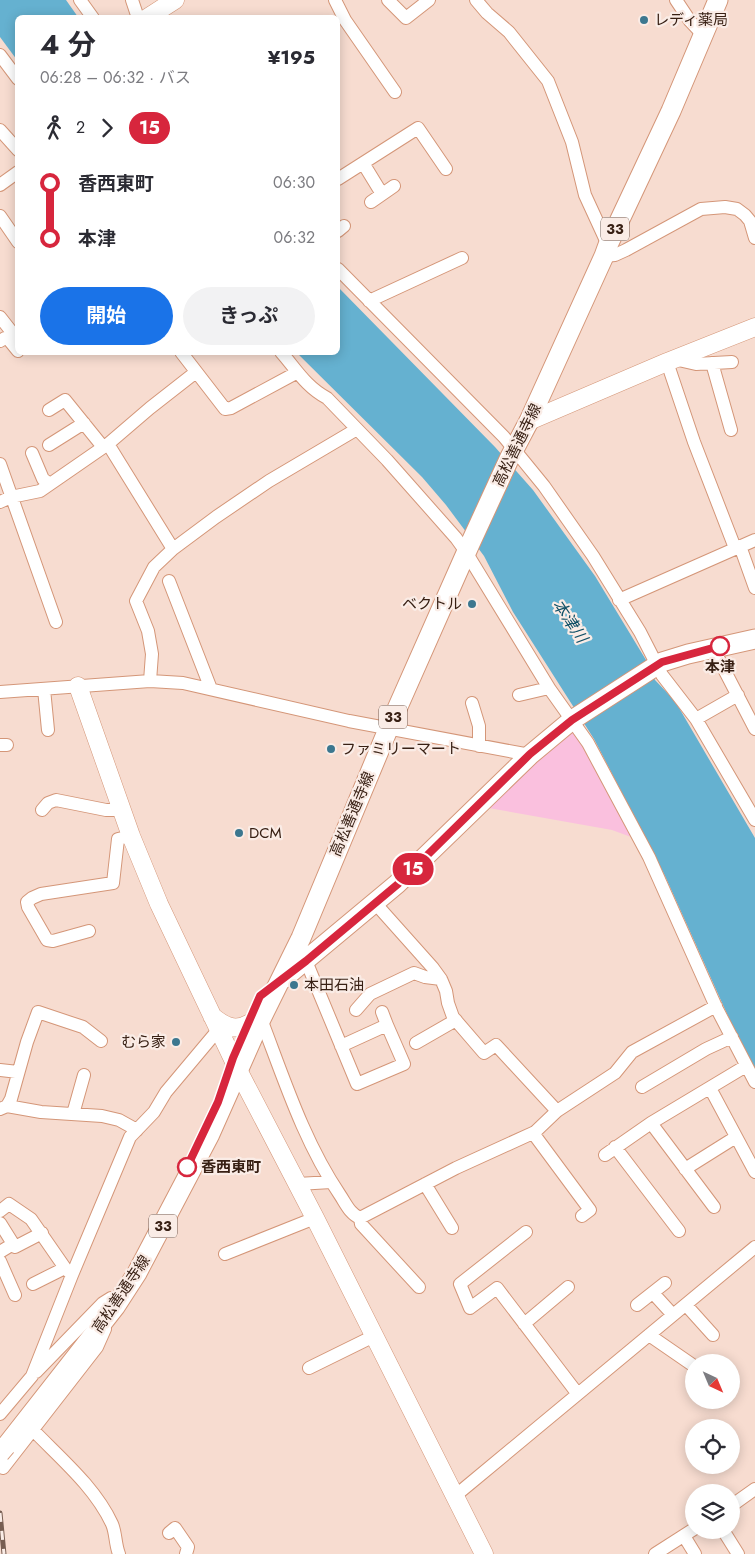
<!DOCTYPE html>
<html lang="ja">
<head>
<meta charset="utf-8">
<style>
  :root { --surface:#fff; --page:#f2f2f3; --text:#2b2b33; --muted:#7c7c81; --accent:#1a73e8 }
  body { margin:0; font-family:Jost,"Noto Sans JP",sans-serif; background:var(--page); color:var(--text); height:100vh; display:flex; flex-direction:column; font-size:19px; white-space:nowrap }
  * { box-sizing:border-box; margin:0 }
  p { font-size:16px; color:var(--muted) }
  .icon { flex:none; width:28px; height:28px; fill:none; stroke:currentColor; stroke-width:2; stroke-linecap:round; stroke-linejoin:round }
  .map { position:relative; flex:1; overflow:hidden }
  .drawer { position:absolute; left:15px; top:15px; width:325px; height:340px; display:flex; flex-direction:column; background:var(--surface); border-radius:8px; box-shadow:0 2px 12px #0003 }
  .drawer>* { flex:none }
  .badge { padding:0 10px; border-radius:16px; font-size:18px; line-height:32px }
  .needle { width:32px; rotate:136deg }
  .tools { position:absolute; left:685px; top:1354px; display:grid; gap:10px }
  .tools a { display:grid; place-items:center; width:55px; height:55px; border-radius:50%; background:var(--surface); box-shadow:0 2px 12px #0003; font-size:25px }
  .map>.badge { position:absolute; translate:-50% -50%; box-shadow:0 0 0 2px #fff }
  .legs { display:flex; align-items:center; gap:8px; height:55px; padding:0 25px; font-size:16px }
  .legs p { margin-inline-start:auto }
  .overview { display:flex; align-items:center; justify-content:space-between; height:85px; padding:0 25px }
  h1 { font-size:28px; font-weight:700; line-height:38px }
  .primary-button { display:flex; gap:10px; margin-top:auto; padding:10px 25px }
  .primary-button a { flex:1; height:58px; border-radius:30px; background:var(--accent); color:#fff; font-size:20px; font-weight:700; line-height:58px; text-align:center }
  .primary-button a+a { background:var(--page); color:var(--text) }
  ul { padding:0 25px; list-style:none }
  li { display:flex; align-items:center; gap:18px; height:55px; font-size:19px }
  li i { display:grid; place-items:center; width:8px; height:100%; margin:0 6px; background:currentColor }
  li i::after { content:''; width:12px; height:12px; margin:-6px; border:4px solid; border-radius:50%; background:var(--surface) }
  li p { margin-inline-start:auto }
  li:first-child i { background:linear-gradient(#0000 50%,currentColor 0) }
  li:last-child i { background:linear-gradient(currentColor 50%,#0000 0) }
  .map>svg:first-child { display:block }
  .green { fill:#fac0de }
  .water { fill:#65b1d0 }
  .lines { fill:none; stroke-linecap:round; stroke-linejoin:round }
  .street-casing { stroke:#d49678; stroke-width:14 }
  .secondary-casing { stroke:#d49678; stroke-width:19 }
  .primary-casing { stroke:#d49678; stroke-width:21 }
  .street { stroke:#fff; stroke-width:12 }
  .secondary { stroke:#fff; stroke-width:18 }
  .primary { stroke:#fff; stroke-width:19 }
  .rail-casing { stroke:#775e52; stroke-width:5 }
  .rail { stroke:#faece6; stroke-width:3; stroke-dasharray:9; stroke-linecap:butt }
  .primary-bridge-casing { stroke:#d49678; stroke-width:21; stroke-linecap:butt }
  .primary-bridge { stroke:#fff; stroke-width:19 }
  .line-1-casing { stroke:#fff; stroke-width:11 }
  .line-1 { stroke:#d7263d; stroke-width:8 }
  .poi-dot { fill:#3c778f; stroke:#faece6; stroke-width:2 }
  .stop-1-dot { fill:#fff; stroke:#d7263d; stroke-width:2.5 }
  .labels { text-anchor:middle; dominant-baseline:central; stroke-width:4.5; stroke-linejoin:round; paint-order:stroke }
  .shield { fill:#faece6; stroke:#725d53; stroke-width:1 }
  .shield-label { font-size:14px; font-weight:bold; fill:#382014 }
  .poi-label { font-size:15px; fill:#382014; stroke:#faece6; text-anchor:start }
  .street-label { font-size:15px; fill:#382014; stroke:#faece6 }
  .stop-label { font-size:15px; font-weight:bold; fill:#382014; stroke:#faece6 }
  .water-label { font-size:16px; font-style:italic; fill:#115067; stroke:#faece6 }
</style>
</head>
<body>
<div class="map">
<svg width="755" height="1554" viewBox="0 0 755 1554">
  <rect width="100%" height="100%" fill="#f7dcd0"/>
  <path class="green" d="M 574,727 L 625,822 L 631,837 L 612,830 L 483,807 Z"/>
  <path class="water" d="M 0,0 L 66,0 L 78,17 L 18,18 L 17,60 L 0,37 Z
    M 338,287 L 495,447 L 533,490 L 595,576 L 646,660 L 655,680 L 675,701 L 755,838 L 755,1071 L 741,1045 L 665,876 L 594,739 L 513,612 L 484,556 L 446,505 L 422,477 L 297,353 L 338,352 Z"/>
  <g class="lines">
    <defs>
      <path id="street" d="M 80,0 L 93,18
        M 132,0 L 138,18
        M 335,0 L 345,20 L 395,92
        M 388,0 L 406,18 L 429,0
        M 476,0 L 487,13 L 509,32 L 548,81 L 572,142 L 585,195 L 608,245
        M 676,0 L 690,21 L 704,36
        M 0,55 L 18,79
        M 0,130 L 18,150
        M 363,163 L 382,194
        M 338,179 L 418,128 L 446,169
        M 0,185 L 18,172
        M 371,202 L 394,186
        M 0,216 L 18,242
        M 338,231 L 344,226
        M 604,256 L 615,255 L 626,250 L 701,209 L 725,207 L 737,209 L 745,215 L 750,221 L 755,238
        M 338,269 L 504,437 L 544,486 L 593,556 L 640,632 L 662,675 L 696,719 L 755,820
        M 369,301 L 462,258
        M 0,317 L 18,340
        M 0,341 L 5,338 L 9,340 L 18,351
        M 181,352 L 225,409 L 231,408 L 296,373
        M 281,352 C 296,369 306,387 327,398 L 387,460 L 456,538 L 466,552 L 549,688 L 588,743 L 649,857 L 717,1009 L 755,1082
        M 674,359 L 696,364 L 732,362
        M 667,362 L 694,442 L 735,548
        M 712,363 L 731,430
        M 49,410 L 65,400 L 103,447
        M 108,444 L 173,549 L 154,567 L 136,601 L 148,631 L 152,654 L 150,681
        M 49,445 L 84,423
        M 32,453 L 43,479 L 50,484
        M 0,464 L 56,622
        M 0,502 L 11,497 L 40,491 L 108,444 L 150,408 L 196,372
        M 740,546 L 755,588
        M 173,549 L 216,517 L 269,481 L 357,429
        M 169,581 L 211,689
        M 619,600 L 755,540
        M 713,648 L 755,729
        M 44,689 L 48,730
        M 0,692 L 150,681 L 183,683 L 349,721 L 530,755
        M 519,695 L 549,688
        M 472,703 L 479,726 L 479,746
        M 696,719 L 738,695
        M 0,745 L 7,745
        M 42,810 L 48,803 L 56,800 L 106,810 L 122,810
        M 375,903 L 433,968 L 441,979 L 446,991 L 448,1003 L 453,1017 L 484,1053 L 496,1045 L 557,1111
        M 89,931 L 53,941 L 47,940 L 28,907 L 27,902 L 32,898 L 41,894 L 113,883 L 118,839 L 131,836
        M 306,961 L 357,1084 L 404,1064 L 387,1025 L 341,1046
        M 356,1010 L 370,994 L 414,973 L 425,977 L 441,979
        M 382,1012 L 387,1025
        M 261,1019 C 284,1079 304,1142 340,1195 C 346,1204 350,1214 360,1218 L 456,1168 L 535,1132 L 557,1111 L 615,1073 L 632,1052 L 716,1006
        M 416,1043 L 456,1020
        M 0,1070 L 18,1072
        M 642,1087 L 706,1049 L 732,1037
        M 710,1088 L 755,1172
        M 7,1106 L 41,1112 L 102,1116 L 119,1120 L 137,1130
        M 0,1109 L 7,1106 L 11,1099 L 27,1042 L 38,1012 L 83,1027 L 101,1041
        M 73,1114 L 84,1075
        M 651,1123 L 714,1207
        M 533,1133 L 590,1210 L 582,1216
        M 615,1147 L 679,1231
        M 605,1155 L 651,1123 L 746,1066
        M 685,1169 L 736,1137
        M 298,1184 L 331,1182
        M 425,1184 L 452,1228
        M 0,1211 L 9,1204 L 31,1219 L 65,1268 L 72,1275
        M 360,1218 L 361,1224 L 419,1287
        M 0,1223 L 15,1247 L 42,1233
        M 526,1232 L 460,1284 L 470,1308 L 497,1288 L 577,1393
        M 0,1252 L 13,1244
        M 225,1254 L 315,1218
        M 0,1261 L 15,1295
        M 33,1284 L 65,1268
        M 653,1293 L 673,1315
        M 637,1305 L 665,1283
        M 686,1305 L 713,1335
        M 524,1324 L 568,1287
        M 649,1335 L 694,1366
        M 309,1368 L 374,1336
        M 36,1372 L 103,1303 L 111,1298
        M 0,1414 L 32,1376 L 72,1275 L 130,1137 L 154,1112 L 166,1092 L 218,1030
        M 33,1430 C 60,1458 95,1487 112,1524 C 116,1533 115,1544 119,1554
        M 3,1468 L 97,1347 L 105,1329
        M 455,1496 L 755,1247
        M 731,1506 L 755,1489
        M 723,1530 L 738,1554
        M 169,1533 L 175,1528 L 188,1547 L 186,1554
        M 684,1536 L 695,1554
        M 655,1554 L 694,1529"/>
      <path id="secondary" d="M 147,18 L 175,0
        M 529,421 L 667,362 L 755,327
        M 78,686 L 131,836 L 159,904 L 239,1072 L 315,1218 L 484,1554
        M 212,1016 C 223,1025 234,1032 248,1024"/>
      <path id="primary" d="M 283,979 L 397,884 L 530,755 L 572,720 L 662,662 L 688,654 L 755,639
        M 6,1446 L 115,1307 L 137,1273 L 210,1134 L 261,1019 L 301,938 L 389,727 L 470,544 L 510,457 L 529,421 L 604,256 L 608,245 L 671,111 L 718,0"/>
    </defs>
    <use href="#street" class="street-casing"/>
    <use href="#secondary" class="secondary-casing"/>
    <use href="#primary" class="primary-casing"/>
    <use href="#street" class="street"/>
    <use href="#secondary" class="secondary"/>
    <use href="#primary" class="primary"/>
    <defs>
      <path id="rail" d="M 0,1513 L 4,1554"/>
    </defs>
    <use href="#rail" class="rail-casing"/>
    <use href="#rail" class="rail"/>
    <defs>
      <path id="primary-bridge" d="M 0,1453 L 6,1446"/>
    </defs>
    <use href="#primary-bridge" class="primary-bridge-casing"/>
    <use href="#primary-bridge" class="primary-bridge"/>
  </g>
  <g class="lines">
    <defs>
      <path id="line-1" d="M 187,1167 L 218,1102 L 233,1058 L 260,996 L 306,961 L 398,884 L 530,754 L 572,720 L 662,662 L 720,646"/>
    </defs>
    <use href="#line-1" class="line-1-casing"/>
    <use href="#line-1" class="line-1"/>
  </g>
  <g class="poi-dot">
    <circle cx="644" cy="20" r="5"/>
    <circle cx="472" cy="604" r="5"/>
    <circle cx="331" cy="749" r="5"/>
    <circle cx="239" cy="833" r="5"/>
    <circle cx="294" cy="985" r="5"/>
    <circle cx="176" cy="1042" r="5"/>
  </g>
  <g class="stop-1-dot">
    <circle cx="720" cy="646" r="9"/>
    <circle cx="187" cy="1167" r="9"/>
  </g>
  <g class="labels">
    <g class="shield">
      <rect x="601" y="217.5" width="28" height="23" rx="4"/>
      <rect x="379" y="705.5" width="28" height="23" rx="4"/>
      <rect x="149" y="1214.5" width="28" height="23" rx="4"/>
    </g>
    <g class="shield-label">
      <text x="615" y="229">33</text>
      <text x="393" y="717">33</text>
      <text x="163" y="1226">33</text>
    </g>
    <g class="poi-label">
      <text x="654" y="20">レディ薬局</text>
      <text x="462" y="604" text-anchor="end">ベクトル</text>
      <text x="341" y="749">ファミリーマート</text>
      <text x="249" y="833">DCM</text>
      <text x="304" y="985">本田石油</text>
      <text x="166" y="1042" text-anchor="end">むら家</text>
    </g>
    <g class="street-label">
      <text transform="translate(517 445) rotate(-64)">高松善通寺線</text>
      <text transform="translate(352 814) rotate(-67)">高松善通寺線</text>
      <text transform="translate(121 1294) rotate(-56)">高松善通寺線</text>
    </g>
    <g class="stop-label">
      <text x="720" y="667">本津</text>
      <text x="201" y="1167" text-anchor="start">香西東町</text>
    </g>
    <g class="water-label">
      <text transform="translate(570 621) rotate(56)">本津川</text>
    </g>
  </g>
</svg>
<div class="tools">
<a><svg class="needle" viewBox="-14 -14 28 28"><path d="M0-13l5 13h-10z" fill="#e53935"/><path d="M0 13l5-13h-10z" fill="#7c7c81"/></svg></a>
<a><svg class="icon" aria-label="locate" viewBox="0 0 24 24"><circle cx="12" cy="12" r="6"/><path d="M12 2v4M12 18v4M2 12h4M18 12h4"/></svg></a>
<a><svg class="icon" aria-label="layers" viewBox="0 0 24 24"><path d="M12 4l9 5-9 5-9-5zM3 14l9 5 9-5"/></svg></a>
</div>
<b class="badge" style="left:413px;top:869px;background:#d7263d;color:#fff">15</b>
<section class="drawer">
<div class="overview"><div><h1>4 分</h1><p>06:28 – 06:32 · バス</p></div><b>¥195</b></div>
<div class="legs"><svg class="icon" aria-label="walk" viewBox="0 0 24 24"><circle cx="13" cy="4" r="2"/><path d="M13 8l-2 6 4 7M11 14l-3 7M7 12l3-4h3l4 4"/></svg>2<svg class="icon" aria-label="forward" viewBox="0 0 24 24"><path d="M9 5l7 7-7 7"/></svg><b class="badge" style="background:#d7263d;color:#fff">15</b></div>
<ul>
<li><i style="color:#d7263d"></i><b>香西東町</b><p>06:30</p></li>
<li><i style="color:#d7263d"></i><b>本津</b><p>06:32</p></li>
</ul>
<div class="primary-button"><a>開始</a><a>きっぷ</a></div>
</section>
</div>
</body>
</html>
